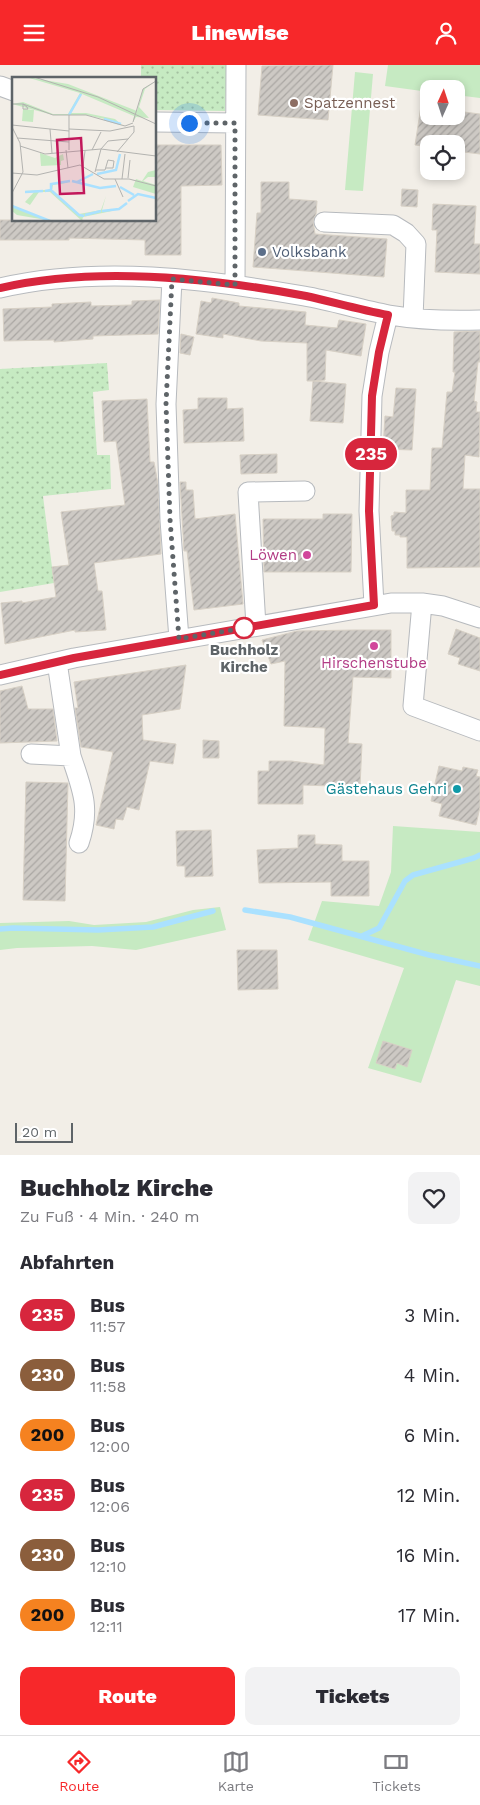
<!DOCTYPE html>
<html lang="de">
<head>
<meta charset="utf-8">
<style>
  :root { --surface:#fff; --page:#f2f2f3; --text:#2b2b33; --muted:#7c7c81; --line:#e1e1e2; --accent:#f7282a }
  body { margin:0; font-family:"Work Sans",sans-serif; background:var(--page); color:var(--text); height:100vh; display:flex; flex-direction:column; font-size:19px; white-space:nowrap }
  * { box-sizing:border-box; margin:0 }
  p { font-size:16px; color:var(--muted) }
  .icon { flex:none; width:28px; height:28px; fill:none; stroke:currentColor; stroke-width:2; stroke-linecap:round; stroke-linejoin:round }
  .map { position:relative; height:1090px; overflow:hidden }
  .sheet { display:flex; flex-direction:column; background:var(--surface); flex:1 }
  .sheet>* { flex:none }
  .badge { padding:0 10px; border-radius:16px; font-size:18px; line-height:32px }
  .needle { width:32px; rotate:3deg }
  .fabs { position:absolute; left:420px; top:15px; display:grid; gap:10px }
  .fabs a { display:grid; place-items:center; width:45px; height:45px; border-radius:10px; background:var(--surface); box-shadow:0 2px 8px #0003; font-size:25px }
  .scale { position:absolute; left:15px; bottom:12px; width:58px; box-sizing:border-box; padding-left:5px; border:2px solid #5e6468; border-top:0; font-size:14px; line-height:18px; white-space:nowrap; color:#5e6468; -webkit-text-stroke:4px #fff; paint-order:stroke }
  .you { position:absolute; width:25px; height:25px; margin:-12px; border:4px solid #fff; border-radius:50%; background:#1a73e8; box-shadow:0 0 0 8px #1a73e833 }
  .map>.badge { position:absolute; translate:-50% -50%; box-shadow:0 0 0 2px #fff }
  h2 { padding:0 20px; font-size:19px; line-height:45px }
  .round { display:grid; place-items:center; flex:none; width:52px; height:52px; border-radius:10px; background:var(--page) }
  .headline { display:flex; align-items:center; justify-content:space-between; height:85px; padding:0 20px }
  h1 { font-size:24px; font-weight:800; line-height:38px }
  .primary-button { display:flex; gap:10px; margin-top:auto; padding:10px 20px }
  .primary-button a { flex:1; height:58px; border-radius:10px; background:var(--accent); color:#fff; font-size:20px; font-weight:800; line-height:58px; text-align:center }
  .primary-button a+a { background:var(--page); color:var(--text) }
  ul { padding:0; list-style:none }
  li { display:flex; align-items:center; gap:15px; height:60px; padding:0 20px }
  li div { flex:1 }
  li b { display:block; font-size:19px }
  li em { font-style:normal }
  li .badge { min-width:55px; font-weight:700; text-align:center }
  header { display:flex; justify-content:space-between; align-items:center; height:65px; padding:0 20px; background:var(--accent); color:#fff; font-size:22px; font-weight:800 }
  .tab-bar { display:flex; justify-content:space-around; align-items:center; height:70px; border-top:1px solid var(--line); background:var(--surface); font-size:14px; color:var(--muted) }
  .tab-bar a { display:grid; justify-items:center; gap:2px }
  .tab-bar .current { color:var(--accent) }
  .map>svg:first-child { display:block }
  .grass { fill:#c6eac2 }
  .park { fill:url(#park-dots) }
  .lines { fill:none; stroke-linecap:round; stroke-linejoin:round }
  .stream { stroke:#aae1ff; stroke-width:5.5 }
  .building { fill:url(#building-hatch); stroke:#d7d0c5 }
  .minor-casing { stroke:#b7babe; stroke-width:21 }
  .minor { stroke:#fff; stroke-width:19 }
  .line-casing { stroke:#fff; stroke-width:11 }
  .line { stroke:#d7263d; stroke-width:8 }
  .walk { stroke:#5e6468; stroke-width:5; stroke-dasharray:0 9 }
  .education-dot { fill:#8d6e63; stroke:#fff; stroke-width:2 }
  .service-dot { fill:#5c6f8a; stroke:#fff; stroke-width:2 }
  .hotel-dot { fill:#d1479c; stroke:#fff; stroke-width:2 }
  .stop-dot { fill:#fff; stroke:#d7263d; stroke-width:2.5 }
  .culture-dot { fill:#0f9aa8; stroke:#fff; stroke-width:2 }
  .labels { text-anchor:middle; dominant-baseline:central; stroke-width:4.5; stroke-linejoin:round; paint-order:stroke }
  .education-label { font-size:15px; fill:#785e54; stroke:#fff; text-anchor:start }
  .service-label { font-size:15px; fill:#4e5e75; stroke:#fff; text-anchor:start }
  .hotel-label { font-size:15px; fill:#b23c85; stroke:#fff; text-anchor:end }
  .stop-label { font-size:15px; font-weight:bold; fill:#5e6468; stroke:#fff }
  .culture-label { font-size:15px; fill:#0d838f; stroke:#fff; text-anchor:end }
  .inset-river { fill:none; stroke:#aae1ff; stroke-width:2.5 }
  .inset-road { fill:none; stroke:#b3b3b0; stroke-width:1 }
  .view { fill:#c2185b; fill-opacity:0.15; stroke:#c2185b; stroke-width:2.5 }
  .inset-edge { fill:none; stroke:#5e6468; stroke-width:2.5 }
</style>
</head>
<body>
<header><svg class="icon" aria-label="menu" viewBox="0 0 24 24"><path d="M4 6h16M4 12h16M4 18h16"/></svg>Linewise<svg class="icon" aria-label="person" viewBox="0 0 24 24"><circle cx="12" cy="8" r="4"/><path d="M4 21q1-7 8-7t8 7"/></svg></header>
<div class="map">
<svg width="480" height="1090" viewBox="0 0 480 1090">
  <defs>
    <pattern id="park-dots" width="8" height="8" patternUnits="userSpaceOnUse" patternTransform="scale(1.25)"><rect width="8" height="8" fill="#c6eac2"/><path d="M2 2h.1M6 6h.1" fill="none" stroke="#a4c1a1" stroke-width="1.8" stroke-linecap="round"/></pattern>
    <pattern id="building-hatch" width="6" height="6" patternUnits="userSpaceOnUse" patternTransform="scale(1.25)"><rect width="6" height="6" fill="#cdc9c4"/><path d="M-1 1l2-2M0 6l6-6M5 7l2-2" fill="none" stroke="#aaa7a3"/></pattern>
  </defs>
  <rect width="100%" height="100%" fill="#f2eee7"/>
  <path class="grass" d="M 388,0 L 480,0 L 480,33 L 456,30 L 456,24 L 429,24 L 429,27 L 385,21 Z
    M 355,7 L 373,9 L 363,126 L 345,125 Z
    M 393,761 L 480,767 L 480,921 L 456,915 L 421,1018 L 368,1003 L 404,903 L 308,875 L 322,836 L 379,841 L 391,807 Z
    M 220,842 L 226,865 L 136,885 L 92,881 L 17,883 L 0,885 L 0,858 L 69,856 L 94,860 L 146,857 L 193,845 Z"/>
  <path class="park" d="M 141,0 L 227,0 L 225,46 L 155,45 L 155,14 L 141,14 Z
    M 107,298 L 109,325 L 93,327 L 97,390 L 110,390 L 111,424 L 43,431 L 54,518 L 0,527 L 0,304 Z"/>
  <g class="lines">
    <path class="stream" d="M 245,845 L 290,852 L 429,890 L 480,901
      M 0,864 L 13,863 L 98,865 L 153,862 L 213,846
      M 362,871 L 379,863 L 405,816 L 413,810 L 474,793 L 480,790"/>
  </g>
  <path class="building" d="M 333,0 L 328,55 L 258,50 L 262,1 Z
    M 421,41 L 429,42 L 429,51 L 456,51 L 456,46 L 480,49 L 480,89 L 456,86 L 456,79 L 429,79 L 429,82 L 415,80 Z
    M 155,80 L 221,80 L 222,120 L 181,121 L 181,190 L 145,190 L 145,175 L 69,173 L 69,175 L 0,175 L 0,155 L 155,155 Z
    M 261,117 L 289,117 L 289,134 L 317,136 L 316,149 L 313,156 L 315,169 L 387,174 L 384,212 L 253,202 L 257,148 L 261,148 Z
    M 402,124 L 418,125 L 417,142 L 401,141 Z
    M 433,139 L 476,141 L 474,179 L 480,179 L 480,209 L 435,207 L 437,165 L 432,165 Z
    M 212,233 L 239,238 L 239,241 L 306,247 L 305,260 L 337,263 L 339,255 L 366,259 L 361,291 L 326,285 L 325,315 L 313,316 L 346,319 L 343,358 L 310,356 L 313,316 L 307,316 L 307,278 L 261,276 L 223,269 L 223,273 L 196,269 L 201,236 L 211,238 Z
    M 160,235 L 158,269 L 93,271 L 93,274 L 54,277 L 54,275 L 4,276 L 3,244 L 52,242 L 52,239 L 91,237 L 91,241 L 132,240 L 132,236 Z
    M 480,266 L 480,297 L 478,297 L 474,336 L 477,337 L 476,347 L 480,347 L 479,392 L 465,390 L 463,424 L 480,424 L 480,502 L 407,503 L 407,472 L 400,472 L 400,470 L 395,470 L 395,466 L 392,466 L 391,451 L 394,450 L 394,447 L 406,448 L 406,425 L 430,425 L 432,383 L 442,383 L 447,327 L 452,327 L 455,307 L 453,307 L 454,267 Z
    M 181,269 L 194,272 L 190,290 L 180,288 Z
    M 396,323 L 416,324 L 412,385 L 383,384 L 385,351 L 393,352 Z
    M 198,333 L 227,333 L 227,344 L 243,343 L 244,376 L 184,378 L 183,345 L 198,344 Z
    M 147,334 L 150,397 L 154,397 L 158,419 L 161,489 L 94,498 L 98,526 L 102,526 L 106,565 L 75,567 L 75,565 L 5,579 L 1,538 L 22,536 L 22,538 L 56,532 L 52,502 L 69,500 L 61,447 L 125,440 L 116,376 L 104,377 L 102,336 Z
    M 277,389 L 277,408 L 241,409 L 240,390 Z
    M 180,417 L 186,417 L 186,425 L 193,425 L 195,454 L 235,449 L 243,539 L 194,545 L 187,486 L 184,486 Z
    M 323,449 L 352,449 L 351,507 L 264,507 L 263,454 L 323,454 Z
    M 456,564 L 480,573 L 480,606 L 458,599 L 460,593 L 448,589 Z
    M 355,565 L 391,565 L 391,613 L 353,612 L 348,678 L 362,679 L 360,722 L 303,720 L 303,739 L 258,739 L 258,706 L 269,706 L 269,696 L 291,696 L 324,700 L 325,663 L 284,661 L 285,596 L 271,599 L 262,575 L 297,566 Z
    M 186,600 L 180,644 L 142,650 L 143,675 L 176,679 L 173,699 L 150,696 L 139,745 L 127,742 L 123,755 L 116,754 L 114,764 L 96,760 L 113,687 L 81,682 L 75,643 L 78,643 L 74,617 Z
    M 22,621 L 28,644 L 53,644 L 57,676 L 0,678 L 0,626 Z
    M 203,675 L 219,676 L 219,693 L 203,693 Z
    M 439,701 L 462,706 L 463,702 L 478,705 L 476,711 L 480,712 L 480,742 L 476,760 L 439,751 L 442,739 L 431,736 Z
    M 26,717 L 68,718 L 65,836 L 23,835 Z
    M 211,765 L 213,811 L 185,812 L 185,801 L 177,801 L 176,766 Z
    M 298,770 L 315,770 L 315,779 L 342,780 L 342,796 L 369,796 L 369,831 L 331,831 L 331,817 L 259,818 L 257,785 L 298,783 Z
    M 237,885 L 277,885 L 278,924 L 238,925 Z
    M 383,976 L 412,985 L 407,1002 L 397,998 L 395,1004 L 376,998 Z"/>
  <g class="lines">
    <defs>
      <path id="minor" d="M 0,21 L 14,26
        M 155,57 L 235,58
        M 324,157 L 393,160 L 406,168 L 416,179 L 413,253
        M 172,214 L 166,339 L 170,455 L 179,574
        M 235,220 L 236,0
        M 0,223 C 99,200 205,214 304,231 C 333,236 361,245 389,250 C 419,255 450,256 480,255
        M 422,538 L 413,641 L 480,666
        M 374,540 L 369,446 L 372,331 L 379,287 L 388,250
        M 256,561 L 248,427 L 305,426
        M 0,610 L 74,593 L 391,538 L 422,538 L 443,541 L 480,553
        M 31,689 L 71,691 L 57,597
        M 71,691 C 82,724 91,743 79,778"/>
    </defs>
    <use href="#minor" class="minor-casing"/>
    <use href="#minor" class="minor"/>
  </g>
  <g class="lines">
    <defs>
      <path id="line" d="M 0,223 C 94,201 211,213 306,231 C 333,237 360,245 388,250 L 379,287 L 372,331 L 369,446 L 374,540 L 74,593 L 0,610"/>
    </defs>
    <use href="#line" class="line-casing"/>
    <use href="#line" class="line"/>
    <path class="walk" d="M 189,58 L 235,58 L 235,220 L 172,214 L 166,339 L 170,454 L 179,574 L 244,563"/>
  </g>
  <circle class="education-dot" cx="294" cy="38" r="5"/>
  <circle class="service-dot" cx="262" cy="187" r="5"/>
  <g class="hotel-dot">
    <circle cx="307" cy="490" r="5"/>
    <circle cx="374" cy="581" r="5"/>
  </g>
  <circle class="stop-dot" cx="244" cy="563" r="10"/>
  <circle class="culture-dot" cx="457" cy="724" r="5"/>
  <g class="labels">
    <g class="education-label">
      <text x="304" y="38">Spatzennest</text>
    </g>
    <g class="service-label">
      <text x="272" y="187">Volksbank</text>
    </g>
    <g class="hotel-label">
      <text x="297" y="490">Löwen</text>
      <text x="374" y="598" text-anchor="middle">Hirschenstube</text>
    </g>
    <g class="stop-label">
      <text x="244" y="585">Buchholz<tspan x="244" dy="17">Kirche</tspan></text>
    </g>
    <g class="culture-label">
      <text x="447" y="724">Gästehaus Gehri</text>
    </g>
  </g>
  <g transform="translate(12 12)">
    <rect width="144" height="144" fill="#f2eee7"/>
    <path d="M 14,0 L 56,7 L 125,34 L 131,12 L 144,4 L 133,12 L 127,30 L 137,41 L 124,40 L 121,45 L 122,39 L 70,17 L 59,36 L 74,36 L 103,42 L 111,49 L 102,44 L 74,38 L 41,38 L 0,27 L 11,25 L 41,37 L 56,37 L 68,16 ZM 144,93 L 144,100 L 136,100 L 131,104 L 144,108 L 144,117 L 121,110 L 124,102 L 130,104 L 136,95 ZM 58,104 L 54,106 L 41,108 L 40,113 L 67,137 L 89,133 L 94,119 L 90,133 L 100,134 L 71,140 L 70,144 L 38,115 L 27,115 L 18,128 L 13,125 L 23,114 L 17,116 L 13,114 L 32,113 L 32,107 L 32,113 L 38,113 L 38,107 ZM 0,128 L 11,133 L 40,144 L 5,138 L 0,134 Z" fill="#c6eac2"/>
    <path d="M 11,32 L 22,33 L 21,45 L 10,44 Z" fill="#c6eac2"/>
    <path d="M 28,76 L 43,81 L 51,77 L 52,83 L 49,84 L 49,88 L 29,89 Z" fill="#c6eac2"/>
    <path class="inset-river" d="M 57,38 L 69,17M 92,42 L 109,47M 85,97 L 104,93 L 108,77M 60,104 L 88,111 L 104,109M 65,105 L 81,97M 108,110 L 122,118M 33,114 L 39,113 L 39,107 L 58,104M 40,114 L 67,138 L 72,139M 13,115 L 31,114M 116,124 L 126,117 L 144,121M 0,129 L 38,144M 90,134 L 107,132 L 115,126M 73,138 L 89,134"/>
    <path class="inset-road" d="M 22,0 L 86,20 L 144,47M 0,27 L 11,27 L 41,38 L 74,38 L 113,49 L 121,46M 11,27 L 15,30 L 16,32 L 11,32 ZM 57,38 L 57,73M 121,45 L 131,12 L 144,4M 0,48 L 57,54M 0,50 L 8,66 L 11,95 L 0,116M 38,52 L 40,76M 57,52 L 98,54 L 122,49 L 122,55 L 105,75M 5,61 L 57,65M 8,69 L 33,77 L 89,72 L 144,79M 54,73 L 56,91M 80,73 L 89,55M 71,89 L 73,74M 84,93 L 93,93 L 96,83 L 102,84 L 101,91 L 94,91M 83,95 L 89,72 L 96,64 L 116,62M 0,96 L 25,98 L 68,88 L 92,102 L 117,102 L 144,109M 116,101 L 118,83M 103,102 L 111,120M 110,102 L 113,77"/>
    <path class="view" d="M 69,61 L 72,116 L 48,117 L 45,63 Z"/>
    <rect width="144" height="144" class="inset-edge"/>
  </g>
</svg>
<div class="fabs">
<a><svg class="needle" viewBox="-14 -14 28 28"><path d="M0-13l5 13h-10z" fill="#e53935"/><path d="M0 13l5-13h-10z" fill="#7c7c81"/></svg></a>
<a><svg class="icon" aria-label="locate" viewBox="0 0 24 24"><circle cx="12" cy="12" r="6"/><path d="M12 2v4M12 18v4M2 12h4M18 12h4"/></svg></a>
</div>
<div class="scale">20 m</div>
<div class="you" style="left:189px;top:58px"></div>
<b class="badge" style="left:371px;top:389px;background:#d7263d;color:#fff">235</b>
</div>
<section class="sheet">
<div class="headline"><div><h1>Buchholz Kirche</h1><p>Zu Fuß · 4 Min. · 240 m</p></div><a class="round"><svg class="icon" aria-label="heart" viewBox="0 0 24 24"><path d="M12 20l-8-8c-3-5 5-10 8-4 3-6 11-1 8 4z"/></svg></a></div>
<h2>Abfahrten</h2>
<ul>
<li><span class="badge" style="background:#d7263d;color:#fff">235</span><div><b>Bus</b><p>11:57</p></div><em>3 Min.</em></li>
<li><span class="badge" style="background:#8b5e3c;color:#fff">230</span><div><b>Bus</b><p>11:58</p></div><em>4 Min.</em></li>
<li><span class="badge" style="background:#f58220;color:#111">200</span><div><b>Bus</b><p>12:00</p></div><em>6 Min.</em></li>
<li><span class="badge" style="background:#d7263d;color:#fff">235</span><div><b>Bus</b><p>12:06</p></div><em>12 Min.</em></li>
<li><span class="badge" style="background:#8b5e3c;color:#fff">230</span><div><b>Bus</b><p>12:10</p></div><em>16 Min.</em></li>
<li><span class="badge" style="background:#f58220;color:#111">200</span><div><b>Bus</b><p>12:11</p></div><em>17 Min.</em></li>
</ul>
<div class="primary-button"><a>Route</a><a>Tickets</a></div>
</section>
<nav class="tab-bar">
<a class="current"><svg class="icon" aria-label="directions" viewBox="0 0 24 24"><path d="M12 3l9 9-9 9-9-9zM9 14v-3h6M13 9l2 2-2 2"/></svg>Route</a>
<a><svg class="icon" aria-label="map" viewBox="0 0 24 24"><path d="M3 6l6-2 6 2 6-2v14l-6 2-6-2-6 2zM9 4v14M15 6v14"/></svg>Karte</a>
<a><svg class="icon" aria-label="tickets" viewBox="0 0 24 24"><path d="M3 7h18v10H3zM15 7v10"/></svg>Tickets</a>
</nav>
</body>
</html>
